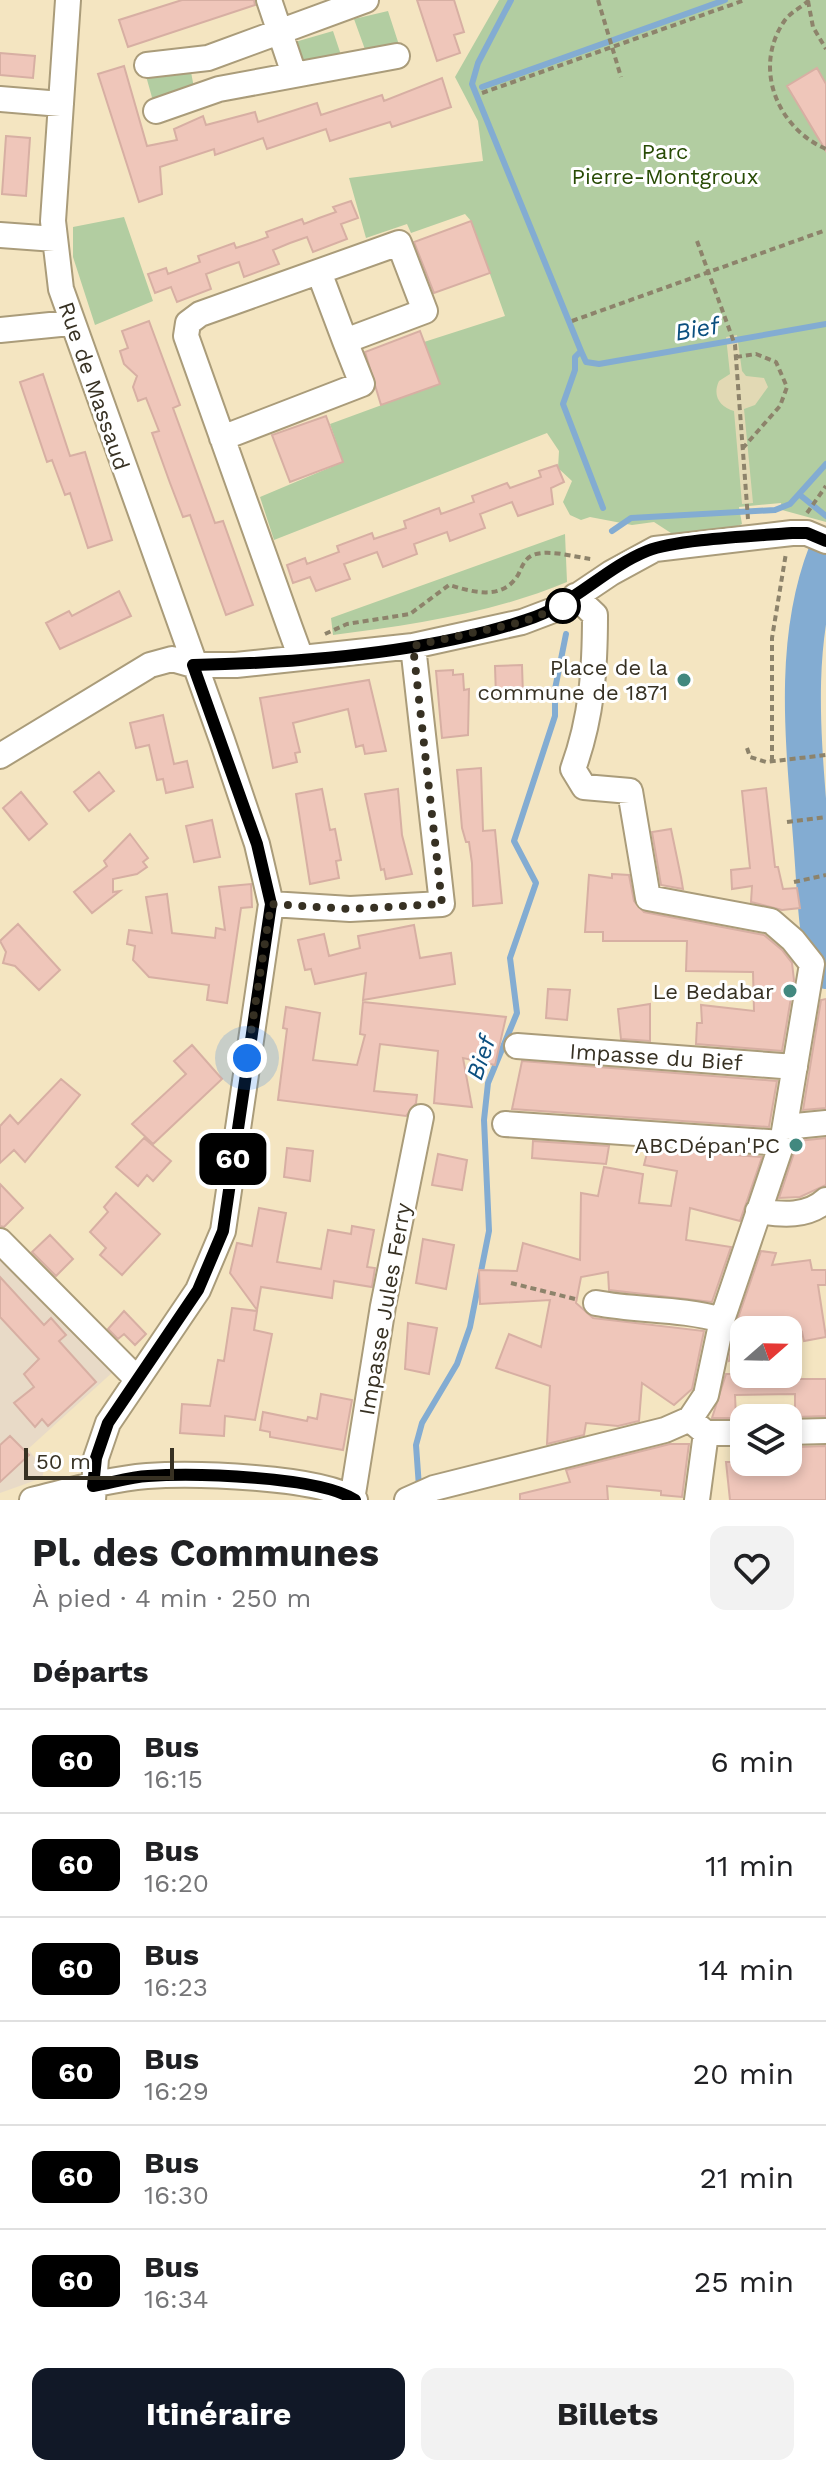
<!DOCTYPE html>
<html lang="fr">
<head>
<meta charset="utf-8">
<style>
  :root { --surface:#fff; --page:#f2f2f2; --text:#202124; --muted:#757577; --line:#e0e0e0; --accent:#111827 }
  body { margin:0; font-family:"Work Sans",sans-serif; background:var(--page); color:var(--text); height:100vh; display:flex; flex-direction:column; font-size:30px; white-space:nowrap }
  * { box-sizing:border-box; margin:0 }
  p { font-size:26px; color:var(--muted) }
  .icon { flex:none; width:44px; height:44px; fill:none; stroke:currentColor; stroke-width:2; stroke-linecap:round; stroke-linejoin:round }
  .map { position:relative; height:1500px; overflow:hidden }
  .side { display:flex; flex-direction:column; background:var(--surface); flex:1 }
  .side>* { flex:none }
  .badge { padding:0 16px; border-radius:12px; font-size:28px; line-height:52px }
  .needle { width:52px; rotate:70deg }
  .tools { position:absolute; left:730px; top:1316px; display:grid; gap:16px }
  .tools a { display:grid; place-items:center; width:72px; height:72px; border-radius:16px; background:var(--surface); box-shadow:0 4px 12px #0003; font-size:40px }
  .scale { position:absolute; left:24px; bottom:20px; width:150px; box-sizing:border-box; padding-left:8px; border:4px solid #373123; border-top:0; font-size:22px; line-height:28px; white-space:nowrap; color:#373123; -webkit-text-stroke:6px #fff; paint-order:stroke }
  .you { position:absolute; width:40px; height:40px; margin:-20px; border:6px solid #fff; border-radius:50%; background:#1a73e8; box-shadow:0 0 0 12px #1a73e833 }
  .map>.badge { position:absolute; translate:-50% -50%; box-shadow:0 0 0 4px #fff }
  h2 { padding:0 32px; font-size:30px; line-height:72px }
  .round { display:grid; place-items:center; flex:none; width:84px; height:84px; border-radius:16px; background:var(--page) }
  .headline { display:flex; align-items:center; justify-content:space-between; height:136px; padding:0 32px }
  h1 { font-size:38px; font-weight:700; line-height:60px }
  .cta { display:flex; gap:16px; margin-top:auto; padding:16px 32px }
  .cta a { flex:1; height:92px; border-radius:16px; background:var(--accent); color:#fff; font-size:32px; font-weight:700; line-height:92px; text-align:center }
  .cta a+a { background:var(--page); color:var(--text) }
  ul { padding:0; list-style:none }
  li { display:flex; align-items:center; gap:24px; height:104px; padding:0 32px; border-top:2px solid var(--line) }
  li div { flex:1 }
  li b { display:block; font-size:30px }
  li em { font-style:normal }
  li .badge { min-width:88px; font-weight:700; text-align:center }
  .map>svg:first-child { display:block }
  .education { fill:#e8dac7 }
  .green { fill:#b2cda1 }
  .sand { fill:#e2d9b4 }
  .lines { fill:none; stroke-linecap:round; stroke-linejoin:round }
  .stream { stroke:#83acd2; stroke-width:6 }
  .river { stroke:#83acd2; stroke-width:36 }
  .building { fill:#efc6ba; stroke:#d7afa3; stroke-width:2 }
  .minor-casing { stroke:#aa9c7a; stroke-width:28 }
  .path { stroke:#8d836b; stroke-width:4; stroke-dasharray:6 4; stroke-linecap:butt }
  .minor { stroke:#fff; stroke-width:24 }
  .line-casing { stroke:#fff; stroke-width:18 }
  .line { stroke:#000; stroke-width:12 }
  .walk { stroke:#373123; stroke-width:8; stroke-dasharray:0 14.4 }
  .stop-dot { fill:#fff; stroke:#000; stroke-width:4 }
  .poi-dot { fill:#42887f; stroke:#fff; stroke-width:3 }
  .labels { text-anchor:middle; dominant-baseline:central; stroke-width:6; stroke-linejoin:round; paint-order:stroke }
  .park-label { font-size:22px; fill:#284b05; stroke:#fff }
  .street-label { font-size:22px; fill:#373123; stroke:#fff }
  .poi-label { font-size:22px; fill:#373123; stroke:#fff; text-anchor:end }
  .water-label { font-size:24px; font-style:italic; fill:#0b4f7f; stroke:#fff }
</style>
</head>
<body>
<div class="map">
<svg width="826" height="1500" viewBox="0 0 826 1500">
  <rect width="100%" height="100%" fill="#f4e5c1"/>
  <path class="education" d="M 0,1254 L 115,1370 L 28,1449 L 44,1470 L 42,1478 L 0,1493 Z"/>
  <path class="green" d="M 499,0 L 826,0 L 826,522 L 782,510 L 781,503 L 739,507 L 742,524 L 733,528 L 674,535 L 654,522 L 632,525 L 590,517 L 581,520 L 570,515 L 563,502 L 572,481 L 558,468 L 559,451 L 547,433 L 274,540 L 260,497 L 343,462 L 330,424 L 439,384 L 424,342 L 505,316 L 471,221 L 465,214 L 411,233 L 407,224 L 366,238 L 349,178 L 483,161 L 478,121 L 455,77 Z
    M 388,11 L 400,48 L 367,55 L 354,19 Z
    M 333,31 L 341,55 L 303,64 L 295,42 Z
    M 191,72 L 195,93 L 153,101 L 146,76 Z
    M 124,217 L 153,301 L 95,325 L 73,257 L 73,227 Z
    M 565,534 L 567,582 C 493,613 412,625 333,635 L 331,618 Z"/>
  <path class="sand" d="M 737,335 L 742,371 L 746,376 L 764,378 L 768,387 L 755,405 L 744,409 L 753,503 L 742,504 L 734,411 C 720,407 712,396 719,381 L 730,374 L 726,337 Z"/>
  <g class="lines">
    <path class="stream" d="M 511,0 L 478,63 L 472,84 L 581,351 L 575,357 L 575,370 L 563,404 L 603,508
      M 482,87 L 725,0
      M 581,351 L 586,362 L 599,364 L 826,324
      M 800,495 L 826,516
      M 612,531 L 631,518 L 775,510 L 790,504 L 826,464
      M 419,1487 L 416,1445 L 422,1423 L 457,1364 L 470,1327 L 489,1231 L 484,1120 L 488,1083 L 517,1013 L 510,958 L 536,883 L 514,841 L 555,716 L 555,689 L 566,634"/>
    <path class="river" d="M 826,553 C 790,646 805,753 812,850 C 815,890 816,932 826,971"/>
  </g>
  <path class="building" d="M 182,0 L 254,0 L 255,5 L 128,47 L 119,20 Z
    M 417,0 L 454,0 L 464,32 L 454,35 L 460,53 L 437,61 Z
    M 0,53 L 35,56 L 33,78 L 0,75 Z
    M 124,66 L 147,146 L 177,140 L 174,129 L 203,116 L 206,125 L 255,112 L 258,122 L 317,103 L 321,115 L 382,95 L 384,101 L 442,78 L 451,107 L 392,127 L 390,122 L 330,141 L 326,129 L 267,149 L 263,138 L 215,155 L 214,149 L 160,167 L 162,194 L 139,202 L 98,74 Z
    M 817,68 L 826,84 L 826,151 L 787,86 Z
    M 6,136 L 30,138 L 26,196 L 2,194 Z
    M 351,201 L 358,218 L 341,224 L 347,239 L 313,252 L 307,237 L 290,243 L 273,250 L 279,264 L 244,277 L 239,262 L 222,268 L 206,274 L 211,289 L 177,302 L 171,287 L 155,293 L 148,274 L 166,268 L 168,274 L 200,262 L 198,256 L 234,243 L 236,248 L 251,243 L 268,237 L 266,232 L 302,219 L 304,224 L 319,218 L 336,212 L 333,207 Z
    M 471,221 L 490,273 L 434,293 L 414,242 Z
    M 149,321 L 180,405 L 173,408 L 215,523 L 223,521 L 253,605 L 226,615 L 190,515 L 183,517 L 170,483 L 152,433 L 159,431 L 146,398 L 138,401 L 133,387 L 137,376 L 124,364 L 120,351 L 128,348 L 122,331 Z
    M 420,331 L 440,384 L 381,405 L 365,352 Z
    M 43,374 L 70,456 L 85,452 L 112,540 L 88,548 L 70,493 L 65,495 L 52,460 L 47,462 L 20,382 Z
    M 326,416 L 343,462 L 290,482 L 272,435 Z
    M 557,465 L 564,482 L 551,488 L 553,504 L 518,516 L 512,502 L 480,514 L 485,528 L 450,541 L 447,532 L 414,544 L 417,554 L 383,567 L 377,552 L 344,564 L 350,579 L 316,591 L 310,577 L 293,583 L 287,565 L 305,558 L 307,564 L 339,552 L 337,546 L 372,533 L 374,539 L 406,528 L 404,521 L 439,508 L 441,514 L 474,502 L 472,496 L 507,483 L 510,488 L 541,477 L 539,471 Z
    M 119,591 L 131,616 L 60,649 L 46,623 L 69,611 L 72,616 Z
    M 522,665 L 523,696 L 496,697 L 495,666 Z
    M 453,670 L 453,675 L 463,674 L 464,690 L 469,689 L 468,735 L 442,738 L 436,671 Z
    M 369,680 L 386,751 L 365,754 L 363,745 L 356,747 L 348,709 L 293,723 L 300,752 L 295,753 L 297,762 L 273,768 L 260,698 Z
    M 163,715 L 174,764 L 187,761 L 193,787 L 166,793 L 163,779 L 157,780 L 149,745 L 136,748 L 130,723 Z
    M 481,768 L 483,831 L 495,830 L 502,903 L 473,906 L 472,863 L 469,842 L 466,842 L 462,828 L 457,770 Z
    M 99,772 L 114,791 L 89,811 L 74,792 Z
    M 766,788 L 775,867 L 778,867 L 783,889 L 797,888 L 800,908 L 782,910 L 751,902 L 752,886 L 732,889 L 731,870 L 750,868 L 742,791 Z
    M 322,789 L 330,830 L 335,829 L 341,860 L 336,861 L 339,878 L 310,884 L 296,794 Z
    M 398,789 L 402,835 L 412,874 L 386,879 L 384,869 L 381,870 L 365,794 Z
    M 21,792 L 47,824 L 29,840 L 3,808 Z
    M 212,820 L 220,857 L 194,862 L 186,826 Z
    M 671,829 L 681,877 L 683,889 L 661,885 L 652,832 Z
    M 130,834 L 148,858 L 143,862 L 147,867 L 137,874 L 113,879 L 113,892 L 120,891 L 92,913 L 74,892 L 107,866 L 104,861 Z
    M 612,874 L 629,875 L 634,901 L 644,912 L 764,935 L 782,950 L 792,963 L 794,980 L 782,1051 L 696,1044 L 697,1023 L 702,1023 L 701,1005 L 754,1011 L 753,972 L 686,971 L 687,941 L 603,941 L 603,932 L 585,932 L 589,875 L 612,878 Z
    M 251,884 L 252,907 L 241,908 L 227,1003 L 207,1000 L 209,985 L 149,977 L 133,960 L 135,946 L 127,944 L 129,930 L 152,933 L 146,897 L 167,894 L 172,933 L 215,938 L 216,928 L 225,930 L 219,887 Z
    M 18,924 L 60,970 L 39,990 L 15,966 L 3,963 L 6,952 L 0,941 Z
    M 414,925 L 420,958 L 451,953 L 455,984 L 363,1000 L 366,973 L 315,984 L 311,969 L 305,970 L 298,940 L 324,934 L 329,956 L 360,948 L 358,936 Z
    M 548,989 L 570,990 L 567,1020 L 546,1018 Z
    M 826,999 L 826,1108 L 803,1110 L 821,1000 Z
    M 363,1002 L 506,1017 L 495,1065 L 463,1058 L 472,1107 L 434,1103 L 438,1051 L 380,1044 L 374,1091 L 417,1095 L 416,1103 L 406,1116 L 278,1100 L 287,1029 L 283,1028 L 286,1007 L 320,1013 L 313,1060 L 357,1065 L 365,1035 L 360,1034 Z
    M 650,1004 L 650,1041 L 621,1039 L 618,1009 Z
    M 192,1045 L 222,1079 L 153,1144 L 132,1124 L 186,1074 L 174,1061 Z
    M 522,1061 L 777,1081 L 769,1127 L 512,1109 Z
    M 61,1079 L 80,1095 L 25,1162 L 14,1150 L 0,1163 L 0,1126 L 10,1115 L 18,1124 Z
    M 144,1138 L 171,1161 L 153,1181 L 147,1175 L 138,1186 L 116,1167 Z
    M 826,1138 L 826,1185 L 800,1197 L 779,1198 L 798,1141 Z
    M 533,1141 L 609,1146 L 606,1164 L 532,1158 Z
    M 287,1148 L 313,1151 L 310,1181 L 284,1177 Z
    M 648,1149 L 762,1157 L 740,1221 L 690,1208 L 686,1240 L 731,1247 L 712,1302 L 609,1290 L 608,1272 L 581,1277 L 576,1303 L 593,1318 L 704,1331 L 692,1389 L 674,1405 L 642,1383 L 639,1421 L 618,1426 L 586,1423 L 584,1435 L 547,1444 L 550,1386 L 496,1368 L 509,1334 L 541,1347 L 550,1300 L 480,1304 L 479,1270 L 517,1271 L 523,1243 L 580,1260 L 581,1193 L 598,1196 L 604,1167 L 643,1174 L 639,1203 L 671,1206 L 677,1171 L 644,1165 Z
    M 438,1154 L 467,1160 L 462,1190 L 432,1185 Z
    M 0,1184 L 23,1208 L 4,1227 L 0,1226 Z
    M 116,1193 L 160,1234 L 122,1275 L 100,1255 L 106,1248 L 90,1232 L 108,1212 L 104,1207 Z
    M 259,1208 L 286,1213 L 277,1262 L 321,1269 L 328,1230 L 351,1234 L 352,1226 L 374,1230 L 367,1267 L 375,1268 L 372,1287 L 334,1281 L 332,1298 L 261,1287 L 257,1310 L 230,1273 L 237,1243 L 252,1246 Z
    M 50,1235 L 73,1259 L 56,1276 L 32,1252 Z
    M 423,1239 L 454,1245 L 446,1289 L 416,1283 Z
    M 761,1251 L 776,1253 L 772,1265 L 810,1260 L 812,1270 L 826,1270 L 826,1285 L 818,1285 L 826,1337 L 804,1341 L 802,1332 L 788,1338 L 788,1330 L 744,1330 L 744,1355 L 729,1361 L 736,1324 Z
    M 0,1277 L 44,1325 L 51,1318 L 66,1335 L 59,1341 L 96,1382 L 48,1426 L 42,1419 L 35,1427 L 14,1403 L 34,1387 L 24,1374 L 39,1359 L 0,1317 Z
    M 232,1308 L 257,1311 L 254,1330 L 272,1334 L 255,1420 L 225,1416 L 224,1436 L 180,1433 L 182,1404 L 210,1406 L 218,1360 L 224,1361 Z
    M 124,1311 L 146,1334 L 135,1345 L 124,1334 L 118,1339 L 108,1329 Z
    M 408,1323 L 437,1328 L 429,1374 L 405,1369 Z
    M 726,1374 L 763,1374 L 762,1379 L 826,1379 L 826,1416 L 795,1417 L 795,1394 L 735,1395 L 736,1418 L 712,1418 Z
    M 321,1394 L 352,1400 L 343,1450 L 270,1437 L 270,1432 L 260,1430 L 263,1412 L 307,1421 L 308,1417 L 317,1419 Z
    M 10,1436 L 29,1455 L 0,1482 L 0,1445 Z
    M 670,1444 L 689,1444 L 682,1497 L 661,1495 L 661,1491 L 607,1486 L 608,1500 L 520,1500 L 520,1494 L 570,1482 L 566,1470 Z
    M 826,1446 L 826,1500 L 730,1500 L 726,1462 L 788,1462 L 788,1457 L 798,1457 L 797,1447 Z"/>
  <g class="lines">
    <defs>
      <path id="minor" d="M 68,0 L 53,221 L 61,289 L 222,740 L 257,844 L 271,904 L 223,1231 L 198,1290 L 108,1423 L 96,1458 L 93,1500
        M 269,0 L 294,74
        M 147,65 L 208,58 L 366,0
        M 0,99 L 61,104
        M 156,111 L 219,89 L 397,56
        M 0,235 L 55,239
        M 319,272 L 345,341
        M 0,330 L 70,323
        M 222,438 L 362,384 L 345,341 L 425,311 L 399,243 L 200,314 L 188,323 L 186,336 L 290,628 L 301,658
        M 575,596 L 595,615 C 595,669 592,717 573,769 L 584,787 L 630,791 L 648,898 L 771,921 L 793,940 L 812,964
        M 0,756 L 150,665 L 172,659 L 193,665 L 236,665 L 413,646 L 522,622 L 559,608 L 611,573 L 655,549 L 792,533 L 807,533 L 826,541
        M 271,904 L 350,909 L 442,904 L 413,646
        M 517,1046 L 795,1067
        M 505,1124 L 782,1143
        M 785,1127 L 826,1123
        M 758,1211 C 782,1215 808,1217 826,1200
        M 0,1241 L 136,1378
        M 596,1303 C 638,1311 680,1308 722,1320
        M 690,1419 L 706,1395 L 722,1320 L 782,1143 L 812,964
        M 694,1423 L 706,1433 L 744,1433
        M 788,1432 L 826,1431
        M 32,1500 C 69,1491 109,1479 147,1476 C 192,1473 320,1476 355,1500
        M 352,1500 L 383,1306 L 421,1117
        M 407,1500 L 434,1488 L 665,1430 L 690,1419
        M 697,1500 L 706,1433"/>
    </defs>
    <use href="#minor" class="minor-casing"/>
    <path class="path" d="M 598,0 L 621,77
      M 809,0 C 802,7 791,12 785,20 C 752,67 777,128 826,149
      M 808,1 L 813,27 L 826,49
      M 482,93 L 745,0
      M 697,241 L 735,345 L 748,519
      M 572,321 L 826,230
      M 736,357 L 756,354 L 776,362 L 787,387 L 780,406 L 742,449
      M 807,513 L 826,486
      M 325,634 L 347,624 L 410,614 L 449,585 C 473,592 502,601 518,575 C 522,567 524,559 533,555 C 549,549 574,557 591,559
      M 747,748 L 750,757 L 766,762 L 826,755
      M 772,761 L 772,638 L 786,553
      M 787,822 L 826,817
      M 794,882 L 826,875
      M 511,1283 L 575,1299"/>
    <use href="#minor" class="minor"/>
  </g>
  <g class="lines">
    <defs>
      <path id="line" d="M 355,1500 C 320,1476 193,1473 148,1476 C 130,1477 111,1483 93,1486 L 96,1458 L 108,1423 L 198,1290 L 223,1231 L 271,904 L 257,844 L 193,665 C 297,663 427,653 526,620 C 574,605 603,569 647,551 C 677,539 757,536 792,533 L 807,533 L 826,541"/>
    </defs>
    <use href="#line" class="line-casing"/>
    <use href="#line" class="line"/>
    <path class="walk" d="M 247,1058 L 271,904 L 350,909 L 442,904 L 413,646 L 522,622 L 563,606"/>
  </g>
  <circle class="stop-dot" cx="563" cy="606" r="16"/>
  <g class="poi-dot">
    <circle cx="684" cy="680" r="8"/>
    <circle cx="790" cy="991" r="8"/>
    <circle cx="796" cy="1145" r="8"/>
  </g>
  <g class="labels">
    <g class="park-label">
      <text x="665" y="151">Parc<tspan x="665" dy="25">Pierre-Montgroux</tspan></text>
    </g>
    <g class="street-label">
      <text transform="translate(94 386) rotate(71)">Rue de Massaud</text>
      <text transform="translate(656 1057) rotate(4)">Impasse du Bief</text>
      <text transform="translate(385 1309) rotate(-80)">Impasse Jules Ferry</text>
    </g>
    <g class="poi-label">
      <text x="668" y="667">Place de la<tspan x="668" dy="25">commune de 1871</tspan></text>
      <text x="774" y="991">Le Bedabar</text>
      <text x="780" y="1145">ABCDépan'PC</text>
    </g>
    <g class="water-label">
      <text transform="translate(697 329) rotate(-10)">Bief</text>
      <text transform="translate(481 1058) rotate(-71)">Bief</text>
    </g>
  </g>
</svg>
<div class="tools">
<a><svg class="needle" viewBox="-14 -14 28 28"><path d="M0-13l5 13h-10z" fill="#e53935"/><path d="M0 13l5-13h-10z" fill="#757577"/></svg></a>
<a><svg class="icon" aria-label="layers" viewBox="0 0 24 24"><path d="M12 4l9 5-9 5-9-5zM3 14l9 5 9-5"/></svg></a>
</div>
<div class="scale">50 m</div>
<div class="you" style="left:247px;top:1058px"></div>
<b class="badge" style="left:233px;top:1159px;background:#000;color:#fff">60</b>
</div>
<section class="side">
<div class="headline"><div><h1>Pl. des Communes</h1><p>À pied · 4 min · 250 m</p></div><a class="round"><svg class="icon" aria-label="heart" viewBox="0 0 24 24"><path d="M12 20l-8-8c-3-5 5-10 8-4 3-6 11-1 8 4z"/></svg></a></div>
<h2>Départs</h2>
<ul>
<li><span class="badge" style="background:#000;color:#fff">60</span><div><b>Bus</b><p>16:15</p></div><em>6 min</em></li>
<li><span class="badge" style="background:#000;color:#fff">60</span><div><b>Bus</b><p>16:20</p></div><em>11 min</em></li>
<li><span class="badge" style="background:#000;color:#fff">60</span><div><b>Bus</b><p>16:23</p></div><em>14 min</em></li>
<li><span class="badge" style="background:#000;color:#fff">60</span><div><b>Bus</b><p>16:29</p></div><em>20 min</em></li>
<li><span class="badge" style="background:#000;color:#fff">60</span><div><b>Bus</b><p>16:30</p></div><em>21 min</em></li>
<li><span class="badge" style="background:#000;color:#fff">60</span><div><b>Bus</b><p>16:34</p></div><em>25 min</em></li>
</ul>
<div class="cta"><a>Itinéraire</a><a>Billets</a></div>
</section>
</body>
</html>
